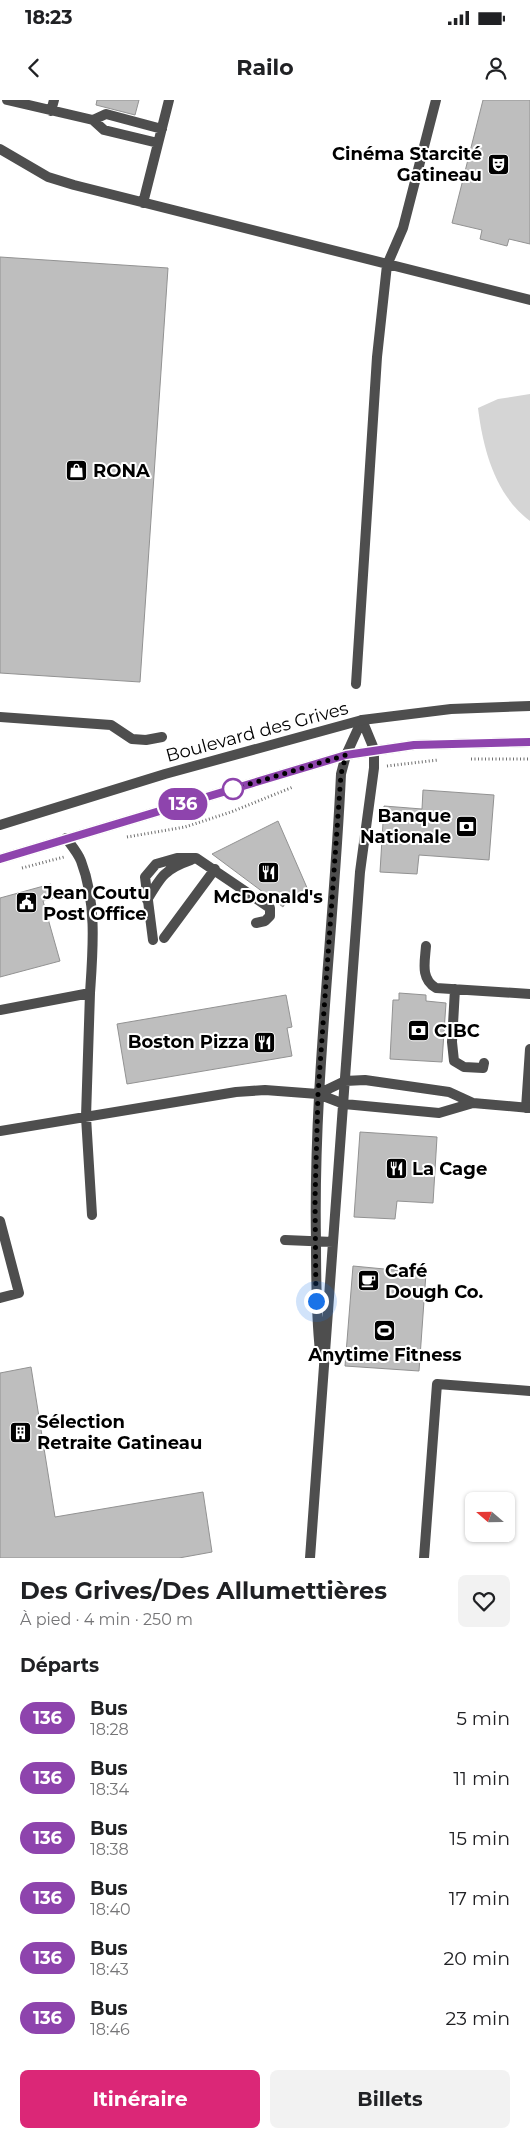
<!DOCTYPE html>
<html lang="fr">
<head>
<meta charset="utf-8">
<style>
  :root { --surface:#fff; --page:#f2f2f2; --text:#202124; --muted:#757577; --accent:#db2777 }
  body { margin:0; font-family:Montserrat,sans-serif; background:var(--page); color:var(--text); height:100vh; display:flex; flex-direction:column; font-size:19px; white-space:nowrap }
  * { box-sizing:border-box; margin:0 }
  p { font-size:16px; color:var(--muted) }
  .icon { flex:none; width:28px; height:28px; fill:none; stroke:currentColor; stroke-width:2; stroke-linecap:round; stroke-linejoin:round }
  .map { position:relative; height:1458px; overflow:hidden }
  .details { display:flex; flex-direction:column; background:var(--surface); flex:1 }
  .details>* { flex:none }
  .badge { padding:0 10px; border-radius:16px; font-size:18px; line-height:32px }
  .needle { width:32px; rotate:290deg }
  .buttons { position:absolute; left:465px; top:1392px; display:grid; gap:10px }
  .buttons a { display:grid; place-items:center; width:50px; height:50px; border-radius:8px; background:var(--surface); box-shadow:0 1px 4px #0004; font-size:25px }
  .you { position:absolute; width:25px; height:25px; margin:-12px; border:4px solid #fff; border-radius:50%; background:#1a73e8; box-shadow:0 0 0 8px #1a73e833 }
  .map>.badge { position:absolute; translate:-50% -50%; box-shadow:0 0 0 2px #fff }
  h2 { padding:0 20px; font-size:19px; line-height:45px }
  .round { display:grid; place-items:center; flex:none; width:52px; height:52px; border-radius:8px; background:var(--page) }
  .head { display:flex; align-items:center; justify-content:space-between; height:85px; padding:0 20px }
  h1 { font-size:24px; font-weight:700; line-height:38px }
  .button { display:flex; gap:10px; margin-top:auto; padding:10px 20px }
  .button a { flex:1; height:58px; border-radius:8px; background:var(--accent); color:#fff; font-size:20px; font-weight:700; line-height:58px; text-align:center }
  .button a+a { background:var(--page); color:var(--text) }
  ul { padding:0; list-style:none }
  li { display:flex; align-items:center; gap:15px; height:60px; padding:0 20px }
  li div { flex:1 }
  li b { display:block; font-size:19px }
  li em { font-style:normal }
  li .badge { min-width:55px; font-weight:700; text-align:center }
  .status { display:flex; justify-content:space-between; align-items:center; height:35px; padding:0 25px; background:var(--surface); direction:ltr }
  .status svg { height:14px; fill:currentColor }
  header { display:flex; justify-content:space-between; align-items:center; height:65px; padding:0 20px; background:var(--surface); font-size:22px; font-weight:700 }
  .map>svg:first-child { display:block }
  .green { fill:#d5d5d5 }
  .building { fill:#bebebe; stroke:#929292 }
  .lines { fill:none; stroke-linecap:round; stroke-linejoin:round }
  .path { stroke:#707070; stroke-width:3; stroke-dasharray:1 2.5; stroke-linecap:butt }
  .service { stroke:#4e4e4e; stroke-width:10 }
  .tertiary { stroke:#4e4e4e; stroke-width:10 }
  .line-casing { stroke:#fff; stroke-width:11 }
  .line { stroke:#8e44ad; stroke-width:8 }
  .walk { stroke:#000; stroke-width:5; stroke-dasharray:0 9 }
  .stop-dot { fill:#fff; stroke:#8e44ad; stroke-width:2.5 }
  .labels { text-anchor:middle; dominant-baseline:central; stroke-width:4; stroke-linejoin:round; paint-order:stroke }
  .poi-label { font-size:18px; font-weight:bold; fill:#000; stroke:#fff; text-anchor:start }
  .street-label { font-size:18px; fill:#000; stroke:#fff }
</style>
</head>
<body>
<div class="status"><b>18:23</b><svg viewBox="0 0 49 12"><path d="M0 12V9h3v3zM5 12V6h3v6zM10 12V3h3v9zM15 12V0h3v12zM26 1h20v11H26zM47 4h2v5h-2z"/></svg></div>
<header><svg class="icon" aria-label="back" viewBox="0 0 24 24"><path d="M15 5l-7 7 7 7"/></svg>Railo<svg class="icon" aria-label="person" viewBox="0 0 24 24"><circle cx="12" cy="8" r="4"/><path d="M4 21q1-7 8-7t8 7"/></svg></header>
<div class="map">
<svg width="530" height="1458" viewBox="0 0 530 1458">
  <rect width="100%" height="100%" fill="#fff"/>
  <path class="green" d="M 530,294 L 530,421 C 495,395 483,349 478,308 L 498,299 Z"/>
  <path class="building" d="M 97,0 L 139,0 L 135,15 L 96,5 Z
    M 483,0 L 530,0 L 530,144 L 509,139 L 507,146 L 480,139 L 482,130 L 452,123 Z
    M 0,157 L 168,168 L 140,582 L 0,573 Z
    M 423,690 L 494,695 L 489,760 L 419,755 L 417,774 L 380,772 L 384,706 L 422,709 Z
    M 278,721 L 308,790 L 288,798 L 283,807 L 212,754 Z
    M 51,784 L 55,798 L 43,801 L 60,861 L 0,877 L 0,798 Z
    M 399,893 L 426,895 L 426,901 L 446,903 L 442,962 L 390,959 L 393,900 L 399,900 Z
    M 286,895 L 292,927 L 287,928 L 292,956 L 127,984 L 117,924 Z
    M 360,1032 L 437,1037 L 433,1103 L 397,1101 L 395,1119 L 354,1117 Z
    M 353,1166 L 426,1173 L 419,1271 L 345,1266 Z
    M 31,1267 L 55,1417 L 203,1392 L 212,1452 L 179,1458 L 0,1458 L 0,1273 Z"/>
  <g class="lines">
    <path class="path" d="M 471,659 L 530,659
      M 387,666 L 438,660
      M 127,737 L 185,727 L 231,712 L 293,687
      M 22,768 L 64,757"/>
    <path class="service" d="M 7,0 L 93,20 L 104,30 L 158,43
      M 51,11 L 54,0
      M 93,20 L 106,14 L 162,29
      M 0,49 L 48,77 L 74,85 L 530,200
      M 143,103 L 169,0
      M 356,584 L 377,257 L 387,165 L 403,128 L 436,0
      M 0,617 L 111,625 L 132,639 L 146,640 L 162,637
      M 147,800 C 161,776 165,769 191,760
      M 164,838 L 215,769
      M 153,840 L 145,777 L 156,764 L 177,758 L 196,758 L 270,808 L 270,816 L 265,821 L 256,823
      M 426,846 C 425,861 420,879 436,888 L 530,894
      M 455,889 L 452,942 L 454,961 L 464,967 L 483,968 L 484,963
      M 90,893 L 86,1017 L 92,1115
      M 0,910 L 90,893 C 93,849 97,803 81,761 C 78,753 71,745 66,738
      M 318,994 L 345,981 L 365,980 L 449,992 L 473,1003 L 530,1008
      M 526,1008 L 530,949
      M 0,1031 L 236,992 L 265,990 L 318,994 L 344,1004 L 439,1013 L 473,1003
      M 0,1121 L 19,1193 L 0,1198
      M 285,1140 L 333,1142
      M 320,1251 C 316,1214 316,1178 316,1142 C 313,985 334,830 341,674 L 346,655 L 362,620
      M 310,1458 L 360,772 L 374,668 L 374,649 L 362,620
      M 424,1458 L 437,1284 L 530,1291"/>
    <path class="tertiary" d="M 0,725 L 165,674 L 362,620 L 451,609 L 530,606
      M 0,759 L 346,655 L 414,645 L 530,642"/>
  </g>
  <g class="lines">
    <defs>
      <path id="line" d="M 0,759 L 346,655 L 414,645 L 530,642"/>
    </defs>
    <use href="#line" class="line-casing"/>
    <use href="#line" class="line"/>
    <path class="walk" d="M 233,689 L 346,655 L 341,674 L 318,994 L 315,1099 L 316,1201"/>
  </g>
  <defs>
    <symbol id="theatre-square" viewBox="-11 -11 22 22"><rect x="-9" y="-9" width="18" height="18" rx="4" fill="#000" stroke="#fff"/><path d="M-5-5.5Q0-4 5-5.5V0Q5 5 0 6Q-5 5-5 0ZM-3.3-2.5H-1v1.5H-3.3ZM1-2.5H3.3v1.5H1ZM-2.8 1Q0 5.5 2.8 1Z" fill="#fff"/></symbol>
    <symbol id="shop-square" viewBox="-11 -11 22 22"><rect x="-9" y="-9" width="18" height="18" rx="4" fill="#000" stroke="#fff"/><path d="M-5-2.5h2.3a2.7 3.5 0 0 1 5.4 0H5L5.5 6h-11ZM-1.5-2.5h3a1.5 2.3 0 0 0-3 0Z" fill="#fff"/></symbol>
    <symbol id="bank-square" viewBox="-11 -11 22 22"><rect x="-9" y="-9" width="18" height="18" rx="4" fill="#000" stroke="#fff"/><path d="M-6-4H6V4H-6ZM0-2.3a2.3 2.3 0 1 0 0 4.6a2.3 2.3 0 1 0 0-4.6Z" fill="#fff"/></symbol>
    <symbol id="restaurant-square" viewBox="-11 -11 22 22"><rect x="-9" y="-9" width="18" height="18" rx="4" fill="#000" stroke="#fff"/><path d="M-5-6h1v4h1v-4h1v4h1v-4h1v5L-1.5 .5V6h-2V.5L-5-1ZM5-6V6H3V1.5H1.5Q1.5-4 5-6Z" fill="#fff"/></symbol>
    <symbol id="civic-square" viewBox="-11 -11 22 22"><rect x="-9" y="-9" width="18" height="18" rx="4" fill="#000" stroke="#fff"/><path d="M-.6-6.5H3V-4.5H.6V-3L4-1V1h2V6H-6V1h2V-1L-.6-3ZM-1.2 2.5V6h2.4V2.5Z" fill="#fff"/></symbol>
    <symbol id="cafe-square" viewBox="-11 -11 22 22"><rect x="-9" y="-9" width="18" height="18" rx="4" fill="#000" stroke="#fff"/><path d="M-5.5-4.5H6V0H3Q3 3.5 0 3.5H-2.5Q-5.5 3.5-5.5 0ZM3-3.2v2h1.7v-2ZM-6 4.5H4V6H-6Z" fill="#fff"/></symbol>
    <symbol id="stadium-square" viewBox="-11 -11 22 22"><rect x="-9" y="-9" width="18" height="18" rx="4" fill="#000" stroke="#fff"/><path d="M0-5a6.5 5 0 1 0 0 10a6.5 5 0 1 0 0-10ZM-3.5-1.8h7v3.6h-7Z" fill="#fff"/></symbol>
    <symbol id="building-square" viewBox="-11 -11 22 22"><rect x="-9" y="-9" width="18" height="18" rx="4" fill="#000" stroke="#fff"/><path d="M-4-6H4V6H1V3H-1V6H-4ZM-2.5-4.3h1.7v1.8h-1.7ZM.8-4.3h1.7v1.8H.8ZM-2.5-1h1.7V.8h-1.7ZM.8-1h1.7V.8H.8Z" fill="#fff"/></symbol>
  </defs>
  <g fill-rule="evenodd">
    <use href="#theatre-square" x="486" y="52" width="25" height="25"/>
    <use href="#shop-square" x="64" y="358" width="25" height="25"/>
    <use href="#bank-square" x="454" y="714" width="25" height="25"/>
    <use href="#restaurant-square" x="256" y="760" width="25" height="25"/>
    <use href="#civic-square" x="14" y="790" width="25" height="25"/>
    <use href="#bank-square" x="406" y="918" width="25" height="25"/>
    <use href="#restaurant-square" x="252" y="930" width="25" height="25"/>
    <use href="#restaurant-square" x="384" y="1056" width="25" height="25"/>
    <use href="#cafe-square" x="356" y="1168" width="25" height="25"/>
    <use href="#stadium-square" x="372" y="1218" width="25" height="25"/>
    <use href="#building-square" x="8" y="1320" width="25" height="25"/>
  </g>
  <circle class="stop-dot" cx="233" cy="689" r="10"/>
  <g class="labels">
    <g class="poi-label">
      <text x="482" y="54" text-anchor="end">Cinéma Starcité<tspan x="482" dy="21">Gatineau</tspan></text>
      <text x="93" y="371">RONA</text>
      <text x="451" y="716" text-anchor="end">Banque<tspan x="451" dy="21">Nationale</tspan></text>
      <text x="43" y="793">Jean Coutu<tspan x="43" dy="21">Post Office</tspan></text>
      <text x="268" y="797" text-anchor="middle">McDonald's</text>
      <text x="434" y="931">CIBC</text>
      <text x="249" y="942" text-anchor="end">Boston Pizza</text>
      <text x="412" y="1069">La Cage</text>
      <text x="385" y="1171">Café<tspan x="385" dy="21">Dough Co.</tspan></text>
      <text x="385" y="1255" text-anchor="middle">Anytime Fitness</text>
      <text x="37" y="1322">Sélection<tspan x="37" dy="21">Retraite Gatineau</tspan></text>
    </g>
    <g class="street-label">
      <text transform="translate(257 632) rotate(-15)">Boulevard des Grives</text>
    </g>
  </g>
</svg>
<div class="buttons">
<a><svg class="needle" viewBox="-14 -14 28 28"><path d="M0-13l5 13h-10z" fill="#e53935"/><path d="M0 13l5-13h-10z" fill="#757577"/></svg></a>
</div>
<div class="you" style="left:316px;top:1201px"></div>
<b class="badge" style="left:183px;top:704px;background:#8e44ad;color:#fff">136</b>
</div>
<section class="details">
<div class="head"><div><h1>Des Grives/Des Allumettières</h1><p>À pied · 4 min · 250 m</p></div><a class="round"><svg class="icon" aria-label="heart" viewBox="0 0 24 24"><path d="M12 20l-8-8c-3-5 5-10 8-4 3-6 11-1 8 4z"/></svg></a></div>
<h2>Départs</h2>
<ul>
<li><span class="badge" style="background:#8e44ad;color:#fff">136</span><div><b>Bus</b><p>18:28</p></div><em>5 min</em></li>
<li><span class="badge" style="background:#8e44ad;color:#fff">136</span><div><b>Bus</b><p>18:34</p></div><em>11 min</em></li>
<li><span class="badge" style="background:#8e44ad;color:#fff">136</span><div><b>Bus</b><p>18:38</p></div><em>15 min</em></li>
<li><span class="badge" style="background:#8e44ad;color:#fff">136</span><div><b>Bus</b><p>18:40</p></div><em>17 min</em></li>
<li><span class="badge" style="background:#8e44ad;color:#fff">136</span><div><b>Bus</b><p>18:43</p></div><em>20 min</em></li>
<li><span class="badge" style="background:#8e44ad;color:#fff">136</span><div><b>Bus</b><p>18:46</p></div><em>23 min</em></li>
</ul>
<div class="button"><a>Itinéraire</a><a>Billets</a></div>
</section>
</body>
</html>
